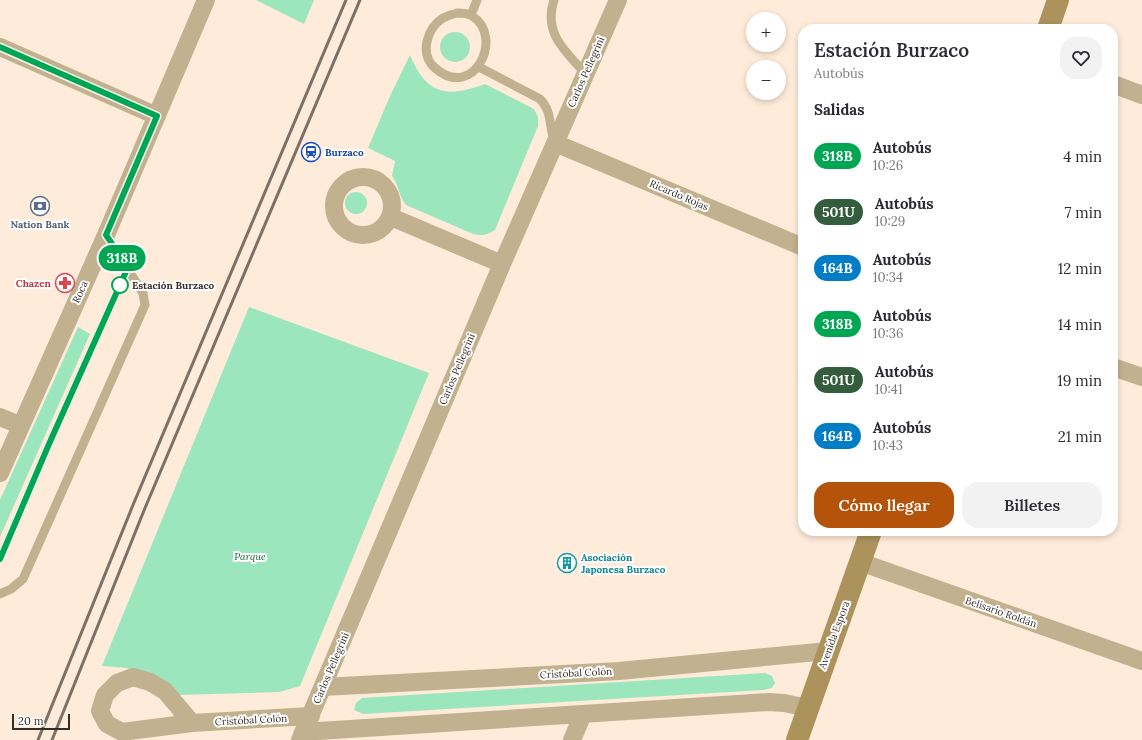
<!DOCTYPE html>
<html lang="es">
<head>
<meta charset="utf-8">
<style>
  :root { --surface:#fff; --page:#f2f2f3; --text:#2b2b33; --muted:#7c7c81; --accent:#b45309 }
  body { margin:0; font-family:Lora,serif; background:var(--page); color:var(--text); height:100vh; display:flex; flex-direction:column; font-size:15px; white-space:nowrap }
  * { box-sizing:border-box; margin:0 }
  p { font-size:13px; color:var(--muted) }
  .icon { flex:none; width:22px; height:22px; fill:none; stroke:currentColor; stroke-width:2; stroke-linecap:round; stroke-linejoin:round }
  .map { position:relative; flex:1; overflow:hidden }
  .drawer { position:absolute; left:798px; top:24px; width:320px; height:512px; display:flex; flex-direction:column; background:var(--surface); border-radius:16px; box-shadow:0 2px 6px #0003 }
  .drawer>* { flex:none }
  .badge { padding:0 8px; border-radius:13px; font-size:14px; line-height:26px }
  .tools { position:absolute; left:746px; top:12px; display:grid; gap:8px }
  .tools a { display:grid; place-items:center; width:40px; height:40px; border-radius:50%; background:var(--surface); box-shadow:0 2px 6px #0003; font-size:20px }
  .scale { position:absolute; left:12px; bottom:10px; width:58px; box-sizing:border-box; padding-left:4px; border:2px solid #352e27; border-top:0; font-size:11px; line-height:14px; white-space:nowrap; color:#352e27; -webkit-text-stroke:3px #fff; paint-order:stroke }
  .map>.badge { position:absolute; translate:-50% -50%; box-shadow:0 0 0 2px #fff }
  h2 { padding:0 16px; font-size:15px; line-height:36px }
  .round { display:grid; place-items:center; flex:none; width:42px; height:42px; border-radius:16px; background:var(--page) }
  .summary { display:flex; align-items:center; justify-content:space-between; height:68px; padding:0 16px }
  h1 { font-size:19px; font-weight:600; line-height:30px }
  .cta { display:flex; gap:8px; margin-top:auto; padding:8px 16px }
  .cta a { flex:1; height:46px; border-radius:16px; background:var(--accent); color:#fff; font-size:16px; font-weight:600; line-height:46px; text-align:center }
  .cta a+a { background:var(--page); color:var(--text) }
  ul { padding:0; list-style:none }
  li { display:flex; align-items:center; gap:12px; height:56px; padding:0 16px }
  li div { flex:1 }
  li b { display:block; font-size:15px }
  li em { font-style:normal }
  li .badge { min-width:44px; font-weight:700; text-align:center }
  .map>svg:first-child { display:block }
  .green { fill:#9ce6be }
  .lines { fill:none; stroke-linecap:round; stroke-linejoin:round }
  .service { stroke:#c2b18e; stroke-width:9 }
  .minor { stroke:#c2b18e; stroke-width:18 }
  .secondary { stroke:#ac935c; stroke-width:22 }
  .rail { stroke:#7c7166; stroke-width:3 }
  .line-casing { stroke:#fff; stroke-width:9 }
  .line { stroke:#00a651; stroke-width:6 }
  .stop-dot { fill:#fff; stroke:#00a651; stroke-width:2 }
  .labels { text-anchor:middle; dominant-baseline:central; stroke-width:4; stroke-linejoin:round; paint-order:stroke }
  .street-label { font-size:10px; fill:#352e27; stroke:#fff }
  .transit-label { font-size:10px; font-weight:bold; fill:#164399; stroke:#fff; text-anchor:start }
  .service-label { font-size:10px; font-weight:bold; fill:#4e5e75; stroke:#fff }
  .health-label { font-size:10px; font-weight:bold; fill:#be3a42; stroke:#fff; text-anchor:end }
  .stop-label { font-size:10px; font-weight:bold; fill:#352e27; stroke:#fff; text-anchor:start }
  .park-label { font-size:10px; font-style:italic; fill:#165f3f; stroke:#fff }
  .culture-label { font-size:10px; font-weight:bold; fill:#0d838f; stroke:#fff; text-anchor:start }
</style>
</head>
<body>
<div class="map">
<svg width="1142" height="740" viewBox="0 0 1142 740">
  <rect width="100%" height="100%" fill="#feebd9"/>
  <path class="green" d="M 256,0 L 314,0 L 304,24 Z
    M440 47a15 15 0 1 1 30 0a15 15 0 1 1-30 0Z
    M 410,55 C 427,95 446,98 485,84 L 534,109 L 538,117 L 538,126 L 495,230 C 487,235 482,236 473,234 L 406,205 C 399,197 399,185 392,176 L 395,161 L 368,148 L 390,96 Z
    M345 203a11 11 0 1 1 22 0a11 11 0 1 1-22 0Z
    M 249,307 L 429,373 L 300,686 L 279,692 L 178,695 L 154,677 L 127,668 L 102,666 Z
    M 78,327 L 90,334 L 0,537 L 0,500 Z
    M 765,673 L 772,676 L 775,683 L 772,688 L 763,690 L 363,714 L 354,710 L 356,703 L 362,698 Z"/>
  <g class="lines">
    <path class="service" d="M 554,0 C 543,33 565,51 585,73
      M 457,13 C 462,13 468,13 472,16 C 505,36 474,102 435,68 C 419,54 427,28 443,18 C 447,16 453,14 457,13 Z
      M 471,15 L 477,0
      M 479,67 L 540,99 C 552,111 549,125 554,141
      M 0,559 L 49,444 L 128,267
      M 0,594 L 11,589 L 23,579 L 145,305 L 143,293 L 106,235"/>
    <path class="minor" d="M 0,47 L 157,116
      M 1113,84 L 1142,95
      M 555,143 L 803,247
      M334 206a29 29 0 1 1 58 0a29 29 0 1 1-58 0Z
      M 391,217 L 502,264
      M 1113,367 L 1142,377
      M 0,417 L 20,425
      M 0,473 L 106,235 L 206,0
      M 860,562 L 1142,661
      M 323,687 L 619,671 L 828,651
      M 192,723 L 165,691 L 150,682 L 133,677 L 117,683 L 105,695 L 100,711 L 107,724 L 122,732 L 192,723 L 311,716
      M 303,732 L 769,702 L 784,703 L 808,708
      M 300,740 L 502,264 L 618,0
      M 572,740 L 583,714"/>
    <path class="secondary" d="M 1048,29 L 1058,0
      M 797,740 L 871,531"/>
    <path class="rail" d="M 38,740 L 133,505 L 346,0
      M 52,740 L 145,508 L 360,0"/>
  </g>
  <g class="lines">
    <defs>
      <path id="line" d="M 0,47 L 157,116 L 106,235 L 128,267 L 49,444 L 0,559"/>
    </defs>
    <use href="#line" class="line-casing"/>
    <use href="#line" class="line"/>
  </g>
  <defs>
    <symbol id="station-ring" viewBox="-11 -11 22 22"><circle r="9.5" fill="#fff" stroke="#1a4fb4" stroke-width="1.5"/><path d="M-3-6H3Q5-6 5-4V2Q5 4 3 4L4.5 6H3L1.5 4h-3L-3 6H-4.5L-3 4Q-5 4-5 2V-4Q-5-6-3-6ZM-3.5-4v3h7v-3ZM-3.5 1v1.5H-2V1ZM2 1v1.5H3.5V1Z" fill="#1a4fb4"/></symbol>
    <symbol id="bank-ring" viewBox="-11 -11 22 22"><circle r="9.5" fill="#fff" stroke="#5c6f8a" stroke-width="1.5"/><path d="M-6-4H6V4H-6ZM0-2.3a2.3 2.3 0 1 0 0 4.6a2.3 2.3 0 1 0 0-4.6Z" fill="#5c6f8a"/></symbol>
    <symbol id="pharmacy-ring" viewBox="-11 -11 22 22"><circle r="9.5" fill="#fff" stroke="#e0444e" stroke-width="1.5"/><path d="M-2-6h4v4h4v4h-4v4h-4v-4h-4v-4h4Z" fill="#e0444e"/></symbol>
    <symbol id="building-ring" viewBox="-11 -11 22 22"><circle r="9.5" fill="#fff" stroke="#0f9aa8" stroke-width="1.5"/><path d="M-4-6H4V6H1V3H-1V6H-4ZM-2.5-4.3h1.7v1.8h-1.7ZM.8-4.3h1.7v1.8H.8ZM-2.5-1h1.7V.8h-1.7ZM.8-1h1.7V.8H.8Z" fill="#0f9aa8"/></symbol>
  </defs>
  <g fill-rule="evenodd">
    <use href="#station-ring" x="300" y="141" width="22" height="22"/>
    <use href="#bank-ring" x="29" y="195" width="22" height="22"/>
    <use href="#pharmacy-ring" x="54" y="272" width="22" height="22"/>
    <use href="#building-ring" x="556" y="552" width="22" height="22"/>
  </g>
  <circle class="stop-dot" cx="120" cy="285" r="8"/>
  <g class="labels">
    <g class="street-label">
      <text transform="translate(586 72) rotate(-66)">Carlos Pellegrini</text>
      <text transform="translate(679 195) rotate(23)">Ricardo Rojas</text>
      <text transform="translate(80 292) rotate(-66)">Roca</text>
      <text transform="translate(457 369) rotate(-67)">Carlos Pellegrini</text>
      <text transform="translate(1001 612) rotate(19)">Belisario Roldán</text>
      <text transform="translate(834 635) rotate(-70)">Avenida Espora</text>
      <text transform="translate(331 668) rotate(-67)">Carlos Pellegrini</text>
      <text transform="translate(576 673) rotate(-3)">Cristóbal Colón</text>
      <text transform="translate(251 720) rotate(-3)">Cristóbal Colón</text>
    </g>
    <g class="transit-label">
      <text x="325" y="152">Burzaco</text>
    </g>
    <g class="service-label">
      <text x="40" y="224">Nation Bank</text>
    </g>
    <g class="health-label">
      <text x="51" y="283">Chazen</text>
    </g>
    <g class="stop-label">
      <text x="132" y="285">Estación Burzaco</text>
    </g>
    <g class="park-label">
      <text x="250" y="556">Parque</text>
    </g>
    <g class="culture-label">
      <text x="581" y="557">Asociación<tspan x="581" dy="12">Japonesa Burzaco</tspan></text>
    </g>
  </g>
</svg>
<div class="tools">
<a>+</a>
<a>−</a>
</div>
<div class="scale">20 m</div>
<b class="badge" style="left:122px;top:258px;background:#00a651;color:#fff">318B</b>
<section class="drawer">
<div class="summary"><div><h1>Estación Burzaco</h1><p>Autobús</p></div><a class="round"><svg class="icon" aria-label="heart" viewBox="0 0 24 24"><path d="M12 20l-8-8c-3-5 5-10 8-4 3-6 11-1 8 4z"/></svg></a></div>
<h2>Salidas</h2>
<ul>
<li><span class="badge" style="background:#00a651;color:#fff">318B</span><div><b>Autobús</b><p>10:26</p></div><em>4 min</em></li>
<li><span class="badge" style="background:#345d3d;color:#fff">501U</span><div><b>Autobús</b><p>10:29</p></div><em>7 min</em></li>
<li><span class="badge" style="background:#007dc5;color:#fff">164B</span><div><b>Autobús</b><p>10:34</p></div><em>12 min</em></li>
<li><span class="badge" style="background:#00a651;color:#fff">318B</span><div><b>Autobús</b><p>10:36</p></div><em>14 min</em></li>
<li><span class="badge" style="background:#345d3d;color:#fff">501U</span><div><b>Autobús</b><p>10:41</p></div><em>19 min</em></li>
<li><span class="badge" style="background:#007dc5;color:#fff">164B</span><div><b>Autobús</b><p>10:43</p></div><em>21 min</em></li>
</ul>
<div class="cta"><a>Cómo llegar</a><a>Billetes</a></div>
</section>
</div>
</body>
</html>
